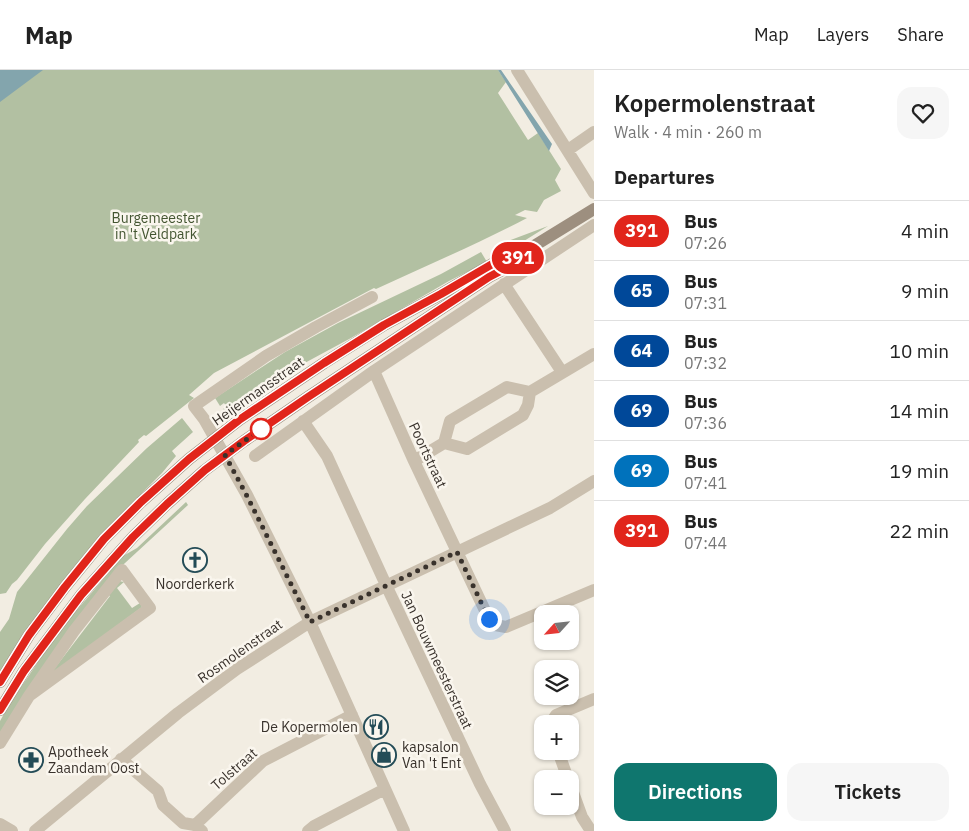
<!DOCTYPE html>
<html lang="en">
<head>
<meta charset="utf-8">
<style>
  :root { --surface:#fff; --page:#f6f6f6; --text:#222; --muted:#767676; --line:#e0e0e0; --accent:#0f766e }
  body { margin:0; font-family:"IBM Plex Sans",sans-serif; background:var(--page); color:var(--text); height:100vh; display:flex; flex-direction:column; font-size:19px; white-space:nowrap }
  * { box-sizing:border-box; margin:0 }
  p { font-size:16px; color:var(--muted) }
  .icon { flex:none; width:28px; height:28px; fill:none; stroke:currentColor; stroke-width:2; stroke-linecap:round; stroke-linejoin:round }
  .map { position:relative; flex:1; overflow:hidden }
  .sheet { display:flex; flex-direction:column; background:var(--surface); width:375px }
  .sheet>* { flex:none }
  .badge { padding:0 10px; border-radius:16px; font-size:18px; line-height:32px }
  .needle { width:32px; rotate:243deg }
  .fabs { position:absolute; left:534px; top:535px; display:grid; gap:10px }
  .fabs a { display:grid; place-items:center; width:45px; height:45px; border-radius:10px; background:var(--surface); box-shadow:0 1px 4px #0004; font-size:25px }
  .you { position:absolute; width:25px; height:25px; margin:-12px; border:4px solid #fff; border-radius:50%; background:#1a73e8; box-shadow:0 0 0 8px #1a73e833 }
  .map>.badge { position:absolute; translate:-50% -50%; box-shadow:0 0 0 2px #fff }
  h2 { padding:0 20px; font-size:19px; line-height:45px }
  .round { display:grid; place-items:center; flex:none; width:52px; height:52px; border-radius:15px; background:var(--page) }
  .head { display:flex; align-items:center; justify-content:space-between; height:85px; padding:0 20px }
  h1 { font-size:24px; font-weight:600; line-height:38px }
  .primary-button { display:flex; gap:10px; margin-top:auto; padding:10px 20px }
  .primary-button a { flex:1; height:58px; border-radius:15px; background:var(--accent); color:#fff; font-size:20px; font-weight:600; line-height:58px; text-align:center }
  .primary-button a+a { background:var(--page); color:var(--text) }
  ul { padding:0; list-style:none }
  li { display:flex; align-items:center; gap:15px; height:60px; padding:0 20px; border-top:1px solid var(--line) }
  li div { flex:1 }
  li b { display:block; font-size:19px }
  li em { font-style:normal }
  li .badge { min-width:55px; font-weight:700; text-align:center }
  header { display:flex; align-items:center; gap:30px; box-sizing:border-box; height:70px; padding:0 25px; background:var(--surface); border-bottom:1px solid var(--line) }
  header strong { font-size:24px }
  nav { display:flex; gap:28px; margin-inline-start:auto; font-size:18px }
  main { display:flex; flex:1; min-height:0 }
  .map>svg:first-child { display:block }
  .green { fill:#b2c0a2 }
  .water { fill:#83a5ad }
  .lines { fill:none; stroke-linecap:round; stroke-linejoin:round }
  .street { stroke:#cabfae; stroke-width:12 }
  .secondary { stroke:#9d8f7f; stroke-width:12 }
  .line-casing { stroke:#fff; stroke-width:11 }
  .line { stroke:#e1251b; stroke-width:8 }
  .walk { stroke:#39322c; stroke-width:5; stroke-dasharray:0 9 }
  .stop-dot { fill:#fff; stroke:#e1251b; stroke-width:2.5 }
  .labels { text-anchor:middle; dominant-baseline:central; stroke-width:5; stroke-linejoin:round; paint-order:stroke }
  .park-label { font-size:14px; fill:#435531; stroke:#faf6ee }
  .street-label { font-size:14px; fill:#39322c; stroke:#faf6ee }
  .poi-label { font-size:14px; fill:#39322c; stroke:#faf6ee; text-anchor:start }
</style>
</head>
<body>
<header>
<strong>Map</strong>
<nav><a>Map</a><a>Layers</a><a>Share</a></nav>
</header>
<main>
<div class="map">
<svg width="594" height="761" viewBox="0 0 594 761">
  <rect width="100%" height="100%" fill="#f2ede2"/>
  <path class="green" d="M 0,0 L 498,0 L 506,12 L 498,23 L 528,70 L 538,63 L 561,99 L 555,110 L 561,121 L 544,130 L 537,142 L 525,140 L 515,145 L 527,148 C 477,174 426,196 376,219 L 374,218 L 214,303 L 189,325 L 194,328 L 146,366 L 144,365 L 138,370 L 139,372 L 85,429 L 45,474 L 17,510 L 12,514 L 6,523 L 0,524 Z
    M 548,156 L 500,186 L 495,176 Z
    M 481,182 L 487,192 L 449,211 L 351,268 L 301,295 L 228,346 L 223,339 L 227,337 L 224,333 L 220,336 L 215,328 L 285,282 L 338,253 L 441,204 Z
    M 182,348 L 193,362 L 172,381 L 176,386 L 162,403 L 116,449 L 0,605 L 0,562 L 9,549 L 17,522 L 67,459 L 87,436 L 147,378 Z
    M 186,432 L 188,435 L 112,505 L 0,666 L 0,651 L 9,635 L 40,589 L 65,554 L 123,486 L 137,478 Z
    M 119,511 L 124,512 L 117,518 L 132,538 L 140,533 L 142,537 L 48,607 L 110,526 L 106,523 Z"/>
  <path class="water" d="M 0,0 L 43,0 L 0,32 Z
    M 498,0 L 501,0 L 552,74 L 549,81 Z"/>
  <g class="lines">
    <path class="street" d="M 517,0 L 594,123
      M 568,80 L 594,62
      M 504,214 L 562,302
      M 372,227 L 316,257 L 266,286 L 194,336 L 204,349 L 247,425 L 310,552 L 404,761
      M 374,301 L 414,391 L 489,549 L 495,555 L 506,557 L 594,520
      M 303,351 L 327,386 L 386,515 L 480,714 L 505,761
      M 444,373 L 450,351 L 507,317 L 530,322 L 594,284
      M 255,386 L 374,301 L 594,155
      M 414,391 L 444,373 L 467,379 L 523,345 L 528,335 L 530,322
      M 550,654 L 556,645 L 594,629
      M 0,673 L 29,626 L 74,561 L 122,500 L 150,538 L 29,626
      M 558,681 L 568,709
      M 121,689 L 158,721 L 163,735 L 183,753 L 195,755 L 202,761
      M 570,714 L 582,747 L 591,761
      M 0,754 L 12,761
      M 195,755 L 263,691 L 352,645
      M 35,761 L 178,643 L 237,599 L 310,552 L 550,438 L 594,411
      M 308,761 L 314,756 L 385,719"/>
    <path class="secondary" d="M 0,612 L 29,565 L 65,517 L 104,469 L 141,432 L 189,389 L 239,350 L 324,293 L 384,255 L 441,224 L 506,186 L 523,182
      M 0,640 L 24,601 L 81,525 L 133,467 L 167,434 L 205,400 L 244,371 L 308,327 L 489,207 L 510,196 L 524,182 L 594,139"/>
  </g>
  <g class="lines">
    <defs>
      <path id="line" d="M 0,612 L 29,565 L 65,517 L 104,469 L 141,432 L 189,389 L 239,350 L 324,293 L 384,255 L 441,224 L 506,186 L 524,182 L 510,196 L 489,207 L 308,327 L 244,371 L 205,400 L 167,434 L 133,467 L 81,525 L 24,601 L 0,640"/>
    </defs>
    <use href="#line" class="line-casing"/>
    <use href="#line" class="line"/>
    <path class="walk" d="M 261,359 L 225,385 L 247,426 L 310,552 L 457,482 L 489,549"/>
  </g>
  <defs>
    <symbol id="church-ring" viewBox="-11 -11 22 22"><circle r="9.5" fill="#faf6ee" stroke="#244c57" stroke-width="1.5"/><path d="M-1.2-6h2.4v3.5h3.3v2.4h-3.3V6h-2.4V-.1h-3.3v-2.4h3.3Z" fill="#244c57"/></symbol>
    <symbol id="restaurant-ring" viewBox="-11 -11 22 22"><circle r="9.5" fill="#faf6ee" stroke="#244c57" stroke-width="1.5"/><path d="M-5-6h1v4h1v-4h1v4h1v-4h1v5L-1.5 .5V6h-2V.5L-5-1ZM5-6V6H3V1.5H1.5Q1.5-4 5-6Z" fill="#244c57"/></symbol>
    <symbol id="shop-ring" viewBox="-11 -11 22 22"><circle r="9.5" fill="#faf6ee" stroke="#244c57" stroke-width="1.5"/><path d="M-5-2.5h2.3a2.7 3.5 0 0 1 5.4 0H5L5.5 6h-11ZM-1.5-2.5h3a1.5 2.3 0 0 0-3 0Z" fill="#244c57"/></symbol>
    <symbol id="pharmacy-ring" viewBox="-11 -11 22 22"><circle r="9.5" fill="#faf6ee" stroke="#244c57" stroke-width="1.5"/><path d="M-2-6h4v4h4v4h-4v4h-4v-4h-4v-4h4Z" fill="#244c57"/></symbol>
  </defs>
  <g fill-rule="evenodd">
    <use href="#church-ring" x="181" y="476" width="28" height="28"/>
    <use href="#restaurant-ring" x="362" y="643" width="28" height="28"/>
    <use href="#shop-ring" x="370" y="671" width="28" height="28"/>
    <use href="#pharmacy-ring" x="17" y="676" width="28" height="28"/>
  </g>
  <circle class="stop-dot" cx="261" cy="359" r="10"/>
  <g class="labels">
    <g class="park-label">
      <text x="156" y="148">Burgemeester<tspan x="156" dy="16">in 't Veldpark</tspan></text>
    </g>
    <g class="street-label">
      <text transform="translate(258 321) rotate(-35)">Heijermansstraat</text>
      <text transform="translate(428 385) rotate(65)">Poortstraat</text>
      <text transform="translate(240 581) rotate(-35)">Rosmolenstraat</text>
      <text transform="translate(437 590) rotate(65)">Jan Bouwmeesterstraat</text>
      <text transform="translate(234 699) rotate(-41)">Tolstraat</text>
    </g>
    <g class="poi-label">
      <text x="195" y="514" text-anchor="middle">Noorderkerk</text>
      <text x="358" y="657" text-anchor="end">De Kopermolen</text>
      <text x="402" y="677">kapsalon<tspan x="402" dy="16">Van 't Ent</tspan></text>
      <text x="48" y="682">Apotheek<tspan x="48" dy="16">Zaandam Oost</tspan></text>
    </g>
  </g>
</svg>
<div class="fabs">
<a><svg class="needle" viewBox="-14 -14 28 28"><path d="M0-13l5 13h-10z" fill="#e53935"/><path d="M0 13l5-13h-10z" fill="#767676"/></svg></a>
<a><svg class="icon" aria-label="layers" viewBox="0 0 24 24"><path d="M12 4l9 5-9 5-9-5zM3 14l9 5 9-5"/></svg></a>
<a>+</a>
<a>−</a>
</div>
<div class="you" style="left:489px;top:549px"></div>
<b class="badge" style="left:518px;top:188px;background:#e1251b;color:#fff">391</b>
</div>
<section class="sheet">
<div class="head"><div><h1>Kopermolenstraat</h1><p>Walk · 4 min · 260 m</p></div><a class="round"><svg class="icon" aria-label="heart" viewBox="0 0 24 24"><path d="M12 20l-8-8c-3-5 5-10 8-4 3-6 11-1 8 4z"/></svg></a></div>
<h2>Departures</h2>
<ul>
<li><span class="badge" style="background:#e1251b;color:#fff">391</span><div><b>Bus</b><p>07:26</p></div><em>4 min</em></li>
<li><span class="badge" style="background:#004899;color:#fff">65</span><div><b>Bus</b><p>07:31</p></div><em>9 min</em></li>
<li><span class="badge" style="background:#004899;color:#fff">64</span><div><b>Bus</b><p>07:32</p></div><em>10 min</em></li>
<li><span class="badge" style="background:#004899;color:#fff">69</span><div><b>Bus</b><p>07:36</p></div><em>14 min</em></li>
<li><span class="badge" style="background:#0072bc;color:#fff">69</span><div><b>Bus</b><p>07:41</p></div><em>19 min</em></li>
<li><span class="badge" style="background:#e1251b;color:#fff">391</span><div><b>Bus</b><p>07:44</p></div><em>22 min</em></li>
</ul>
<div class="primary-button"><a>Directions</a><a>Tickets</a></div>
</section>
</main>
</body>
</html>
